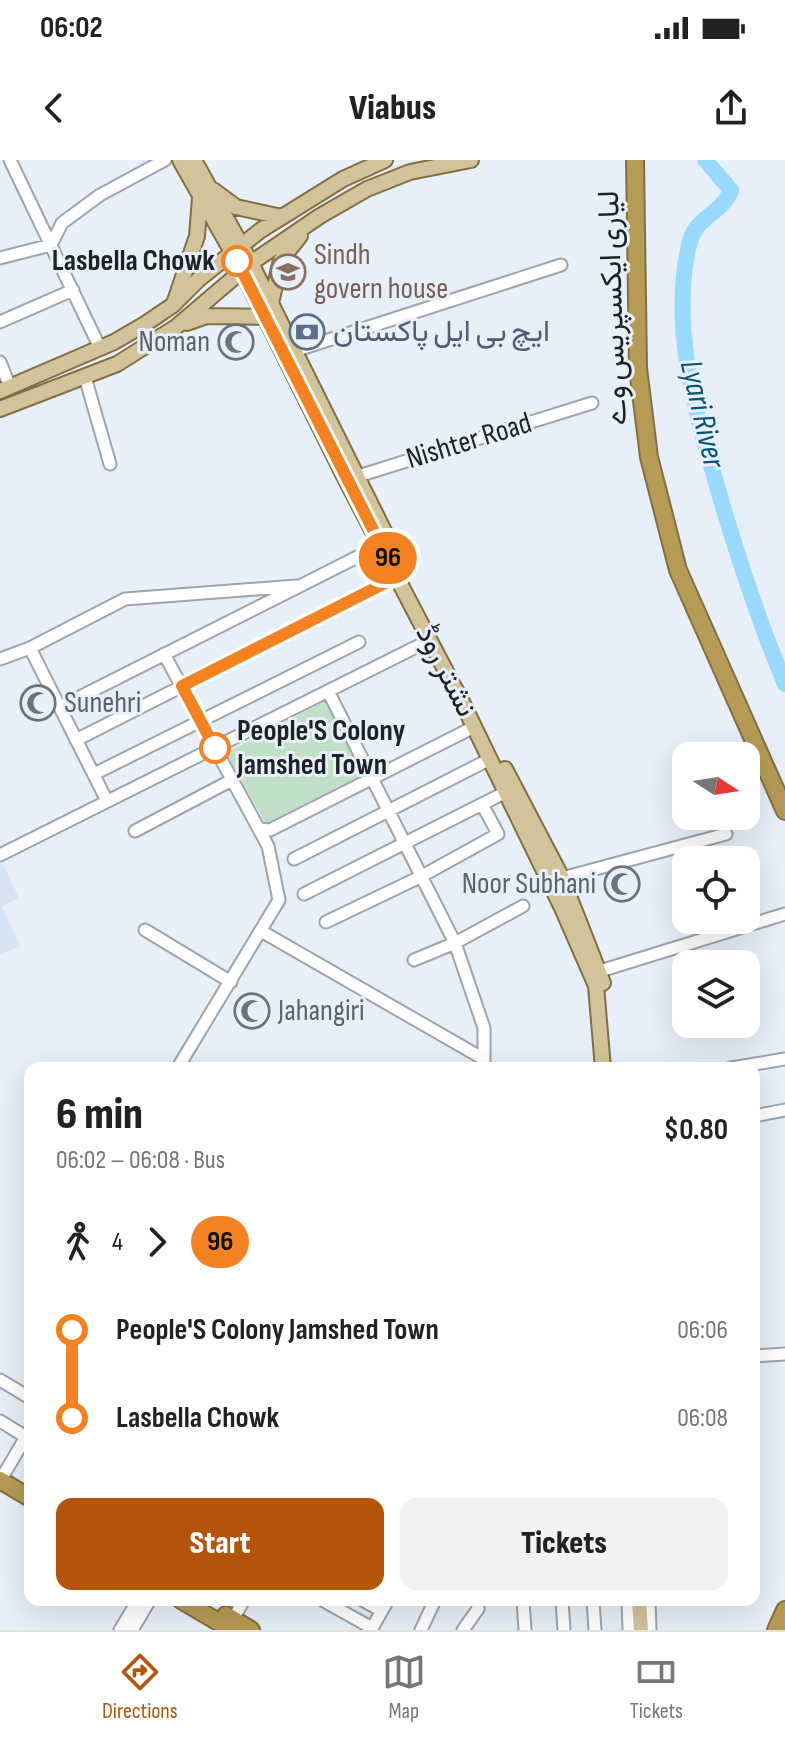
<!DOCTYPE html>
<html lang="en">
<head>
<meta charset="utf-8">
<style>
  :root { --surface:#fff; --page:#f2f2f2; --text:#222; --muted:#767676; --line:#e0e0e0; --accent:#b45309 }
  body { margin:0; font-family:"Sofia Sans Condensed",Vazirmatn,sans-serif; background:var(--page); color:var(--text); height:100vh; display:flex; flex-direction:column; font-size:30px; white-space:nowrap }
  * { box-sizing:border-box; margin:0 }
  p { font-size:26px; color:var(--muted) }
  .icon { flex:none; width:44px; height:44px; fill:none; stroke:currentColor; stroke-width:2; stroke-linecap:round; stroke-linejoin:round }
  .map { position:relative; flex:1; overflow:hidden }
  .panel { position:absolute; left:24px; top:902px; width:736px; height:544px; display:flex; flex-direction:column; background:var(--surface); border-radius:16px; box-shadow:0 8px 32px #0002 }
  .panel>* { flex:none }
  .badge { padding:0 16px; border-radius:26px; font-size:28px; line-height:52px }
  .needle { width:52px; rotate:102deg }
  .tools { position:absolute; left:672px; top:582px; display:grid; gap:16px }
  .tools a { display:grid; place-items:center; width:88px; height:88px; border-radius:16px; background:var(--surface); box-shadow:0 8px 32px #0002; font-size:40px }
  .map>.badge { position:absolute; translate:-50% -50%; box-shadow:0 0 0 4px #fff }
  .legs { display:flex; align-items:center; gap:12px; height:88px; padding:0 32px; font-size:26px }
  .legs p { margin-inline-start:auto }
  .overview { display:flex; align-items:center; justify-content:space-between; height:136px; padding:0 32px }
  h1 { font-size:44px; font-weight:800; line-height:60px }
  .primary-button { display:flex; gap:16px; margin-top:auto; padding:16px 32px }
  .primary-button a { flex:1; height:92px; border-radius:16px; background:var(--accent); color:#fff; font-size:32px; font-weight:800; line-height:92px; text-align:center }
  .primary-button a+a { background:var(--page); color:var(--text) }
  ul { padding:0 32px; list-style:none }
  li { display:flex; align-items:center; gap:28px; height:88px; font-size:30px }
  li i { display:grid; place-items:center; width:12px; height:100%; margin:0 10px; background:currentColor }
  li i::after { content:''; width:20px; height:20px; margin:-10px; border:6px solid; border-radius:50%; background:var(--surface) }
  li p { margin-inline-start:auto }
  li:first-child i { background:linear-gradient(#0000 50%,currentColor 0) }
  li:last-child i { background:linear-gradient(currentColor 50%,#0000 0) }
  .status { display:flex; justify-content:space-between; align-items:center; height:56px; padding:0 40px; background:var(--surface); direction:ltr }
  .status svg { height:22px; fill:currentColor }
  header { display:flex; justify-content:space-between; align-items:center; height:104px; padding:0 32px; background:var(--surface); font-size:36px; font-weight:800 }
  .tabs { display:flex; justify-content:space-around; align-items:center; height:112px; border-top:2px solid var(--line); background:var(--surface); font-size:22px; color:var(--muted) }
  .tabs a { display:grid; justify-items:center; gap:4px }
  .tabs .current { color:var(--accent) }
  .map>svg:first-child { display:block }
  .built { fill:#d7e4f4 }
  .green { fill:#c0e1c5 }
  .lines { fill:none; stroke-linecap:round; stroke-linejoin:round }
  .river { stroke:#99d9fd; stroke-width:16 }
  .minor-casing { stroke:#9da4ad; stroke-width:15 }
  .major-casing { stroke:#817044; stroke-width:18 }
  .highway-casing { stroke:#817044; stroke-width:20 }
  .minor { stroke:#fff; stroke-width:11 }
  .major { stroke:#d3c398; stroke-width:14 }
  .highway { stroke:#b69b54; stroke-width:16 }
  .line-1-casing { stroke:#fff; stroke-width:18 }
  .line-1 { stroke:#f58220; stroke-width:12 }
  .stop-1-dot { fill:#fff; stroke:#f58220; stroke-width:4 }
  .labels { text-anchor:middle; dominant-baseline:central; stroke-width:6; stroke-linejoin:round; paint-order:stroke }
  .education-label { font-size:30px; fill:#785e54; stroke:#e7eff9; text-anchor:start }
  .stop-label { font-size:30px; font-weight:bold; fill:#1e2125; stroke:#e7eff9; text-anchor:end }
  .street-label { font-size:30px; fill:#1e2125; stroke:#e7eff9 }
  .service-label { font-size:30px; fill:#4e5e75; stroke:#e7eff9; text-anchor:start }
  .worship-label { font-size:30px; fill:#5b616d; stroke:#e7eff9; text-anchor:end }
  .water-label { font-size:32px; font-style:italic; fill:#005678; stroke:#e7eff9 }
</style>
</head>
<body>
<div class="status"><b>06:02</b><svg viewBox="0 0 49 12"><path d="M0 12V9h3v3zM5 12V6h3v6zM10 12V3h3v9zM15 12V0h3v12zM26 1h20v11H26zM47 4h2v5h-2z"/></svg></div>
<header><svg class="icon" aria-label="back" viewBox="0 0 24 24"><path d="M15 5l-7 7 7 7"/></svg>Viabus<svg class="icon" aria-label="share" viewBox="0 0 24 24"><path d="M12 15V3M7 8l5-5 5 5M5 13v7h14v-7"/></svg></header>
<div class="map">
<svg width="785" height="1470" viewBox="0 0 785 1470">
  <rect width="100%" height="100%" fill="#e7eff9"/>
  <path class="built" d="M 0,698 L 19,738 L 2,746 L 20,786 L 0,795 Z"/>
  <path class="green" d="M 327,540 L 364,617 L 267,666 L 226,593 Z"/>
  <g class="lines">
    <path class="river" d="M 705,0 L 731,30 C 723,53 696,57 690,81 C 669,164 696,253 719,333 C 738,398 759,462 785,524"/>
    <defs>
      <path id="minor" d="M 10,0 L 100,188
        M 0,98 L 51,85 L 62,63 L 100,35 L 165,0
        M 0,162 L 73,130
        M 288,193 L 561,105
        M 0,202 L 10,227
        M 85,217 L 110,304
        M 352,318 L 592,243
        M 30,488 L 107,641
        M 164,494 L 268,686 L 279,740 L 180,904
        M 0,499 L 30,488 L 125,439 L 296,426
        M 328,531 L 455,783 L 484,868 L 484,908
        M 60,547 L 381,385
        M 76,580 L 397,417
        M 94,614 L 359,482
        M 259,669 L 270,670 L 474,567
        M 135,671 L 232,620
        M 0,695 L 430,480
        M 294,699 L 490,599
        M 562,718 L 726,674
        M 304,734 L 506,632
        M 326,762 L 422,716 L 498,674 L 482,644
        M 145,770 L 231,822
        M 261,771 L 482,898
        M 414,800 L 455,783 L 523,746
        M 600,811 L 785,754
        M 731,908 L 785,899
        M 754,956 L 785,950
        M 754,1196 L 785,1194
        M 0,1220 L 30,1238
        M 0,1261 L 26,1277
        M 0,1321 L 30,1270
        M 322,1440 L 372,1468
        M 362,1440 L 382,1451
        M 523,1440 L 525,1470
        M 562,1440 L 564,1470
        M 593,1440 L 595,1470
        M 628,1440 L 629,1470
        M 649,1440 L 650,1470
        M 233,1459 L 244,1440
        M 120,1470 L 138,1440
        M 132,1470 L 150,1440
        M 371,1470 L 388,1440
        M 421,1470 L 435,1440
        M 463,1470 L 478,1449 L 477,1440"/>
      <path id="major" d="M 180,0 L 237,101 L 346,320 L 464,546 L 562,748 L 596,826 L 603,908
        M 194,0 L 251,103 L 387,377
        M 213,30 L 236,47 L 282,57
        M 175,141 L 197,76 L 200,38
        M 271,143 L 281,100 L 300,76
        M 187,163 L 207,156 L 265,157
        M 0,231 L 114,182 L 145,164 L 173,145 L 199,119 L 261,70 L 343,19 L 385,0
        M 0,249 L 117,204 L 176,167 L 251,103 L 320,56 L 367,29 L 410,12 L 471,0
        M 505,609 L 562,718 L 603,823
        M 639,1440 L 641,1470"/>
      <path id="highway" d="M 635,0 L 638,208 L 649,297 L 678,410 L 785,651
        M 0,1320 L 30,1338
        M 181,1440 L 232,1470
        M 226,1455 L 251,1470
        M 776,1470 L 785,1450"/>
    </defs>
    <use href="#minor" class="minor-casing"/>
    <use href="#major" class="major-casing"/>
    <use href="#highway" class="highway-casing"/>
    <use href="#minor" class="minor"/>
    <use href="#major" class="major"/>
    <use href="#highway" class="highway"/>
  </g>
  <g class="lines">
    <defs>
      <path id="line-1" d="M 215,588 L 182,526 L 397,417 L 237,101"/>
    </defs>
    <use href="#line-1" class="line-1-casing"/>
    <use href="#line-1" class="line-1"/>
  </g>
  <defs>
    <symbol id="university-ring" viewBox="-11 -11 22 22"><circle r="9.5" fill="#e7eff9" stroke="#8d6e63" stroke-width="1.5"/><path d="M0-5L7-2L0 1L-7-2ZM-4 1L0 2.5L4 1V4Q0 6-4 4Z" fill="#8d6e63"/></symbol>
    <symbol id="bank-ring" viewBox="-11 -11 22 22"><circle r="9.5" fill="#e7eff9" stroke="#5c6f8a" stroke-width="1.5"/><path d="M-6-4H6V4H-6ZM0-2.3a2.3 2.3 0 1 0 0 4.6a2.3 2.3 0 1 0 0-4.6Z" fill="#5c6f8a"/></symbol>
    <symbol id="mosque-ring" viewBox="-11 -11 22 22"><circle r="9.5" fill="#e7eff9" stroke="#6b7280" stroke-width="1.5"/><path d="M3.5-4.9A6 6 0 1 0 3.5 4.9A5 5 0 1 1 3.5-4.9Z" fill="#6b7280"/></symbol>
  </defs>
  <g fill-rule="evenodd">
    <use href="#university-ring" x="268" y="92" width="40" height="40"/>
    <use href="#bank-ring" x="287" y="152" width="40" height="40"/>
    <use href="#mosque-ring" x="216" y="162" width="40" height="40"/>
    <use href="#mosque-ring" x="18" y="523" width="40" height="40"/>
    <use href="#mosque-ring" x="602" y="704" width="40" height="40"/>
    <use href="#mosque-ring" x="232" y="831" width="40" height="40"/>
  </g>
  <g class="stop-1-dot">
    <circle cx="237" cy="101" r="14"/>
    <circle cx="215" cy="588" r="14"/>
  </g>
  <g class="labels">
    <g class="education-label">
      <text x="314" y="95">Sindh<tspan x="314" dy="34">govern house</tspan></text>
    </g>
    <g class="stop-label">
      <text x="215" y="101">Lasbella Chowk</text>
      <text x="237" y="571" text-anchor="start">People'S Colony<tspan x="237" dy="34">Jamshed Town</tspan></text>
    </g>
    <g class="street-label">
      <text transform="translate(613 148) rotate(-92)">لیاری ایکسپریس وے</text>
      <text transform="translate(469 281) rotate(-17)">Nishter Road</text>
      <text transform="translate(446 511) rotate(63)">نشتر روڈ</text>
    </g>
    <g class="service-label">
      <text x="333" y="172">ایچ بی ایل پاکستان</text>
    </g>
    <g class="worship-label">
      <text x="210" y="182">Noman</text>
      <text x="64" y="543" text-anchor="start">Sunehri</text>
      <text x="596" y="724">Noor Subhani</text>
      <text x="278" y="851" text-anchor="start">Jahangiri</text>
    </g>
    <g class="water-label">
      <text transform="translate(702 254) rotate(77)">Lyari River</text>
    </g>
  </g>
</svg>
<div class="tools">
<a><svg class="needle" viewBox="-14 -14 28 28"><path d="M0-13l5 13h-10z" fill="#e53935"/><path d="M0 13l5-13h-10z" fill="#767676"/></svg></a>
<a><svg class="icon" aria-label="locate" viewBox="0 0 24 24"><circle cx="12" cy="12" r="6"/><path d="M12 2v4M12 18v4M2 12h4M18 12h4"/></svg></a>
<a><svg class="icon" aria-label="layers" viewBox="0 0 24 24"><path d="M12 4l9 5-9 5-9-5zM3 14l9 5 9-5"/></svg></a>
</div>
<b class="badge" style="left:388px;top:398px;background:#f58220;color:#111">96</b>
<section class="panel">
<div class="overview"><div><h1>6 min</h1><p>06:02 – 06:08 · Bus</p></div><b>$0.80</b></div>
<div class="legs"><svg class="icon" aria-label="walk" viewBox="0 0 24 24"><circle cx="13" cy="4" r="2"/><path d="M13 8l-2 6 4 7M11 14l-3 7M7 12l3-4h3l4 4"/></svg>4<svg class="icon" aria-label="forward" viewBox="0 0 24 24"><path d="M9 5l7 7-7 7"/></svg><b class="badge" style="background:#f58220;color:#111">96</b></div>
<ul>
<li><i style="color:#f58220"></i><b>People'S Colony Jamshed Town</b><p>06:06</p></li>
<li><i style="color:#f58220"></i><b>Lasbella Chowk</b><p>06:08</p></li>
</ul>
<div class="primary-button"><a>Start</a><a>Tickets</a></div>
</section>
</div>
<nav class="tabs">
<a class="current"><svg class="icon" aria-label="directions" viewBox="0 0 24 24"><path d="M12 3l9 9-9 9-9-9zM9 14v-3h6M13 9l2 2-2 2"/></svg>Directions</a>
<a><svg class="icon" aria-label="map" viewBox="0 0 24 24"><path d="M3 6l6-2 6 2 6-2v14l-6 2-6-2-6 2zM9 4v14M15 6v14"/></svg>Map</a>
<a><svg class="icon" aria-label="tickets" viewBox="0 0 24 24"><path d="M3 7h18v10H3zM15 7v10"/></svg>Tickets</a>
</nav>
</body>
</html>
